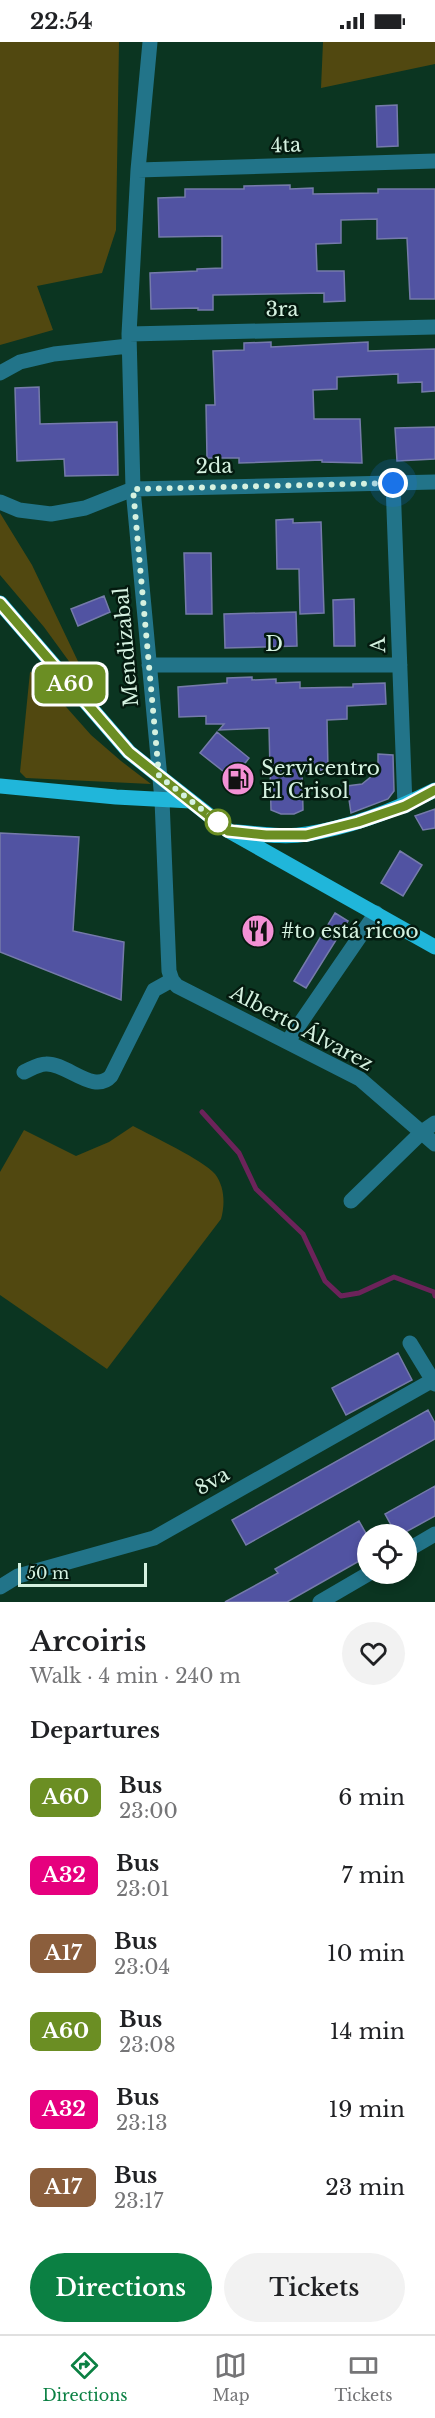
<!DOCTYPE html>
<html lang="en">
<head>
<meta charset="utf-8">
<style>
  :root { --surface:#fff; --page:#f2f2f2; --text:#202124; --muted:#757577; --line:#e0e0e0; --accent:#0b8043 }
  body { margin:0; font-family:"Libre Baskerville",serif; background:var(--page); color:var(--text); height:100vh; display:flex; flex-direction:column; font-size:22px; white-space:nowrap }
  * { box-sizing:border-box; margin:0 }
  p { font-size:20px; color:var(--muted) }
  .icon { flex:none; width:33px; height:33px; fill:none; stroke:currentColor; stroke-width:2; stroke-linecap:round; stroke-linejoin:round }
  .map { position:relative; height:1560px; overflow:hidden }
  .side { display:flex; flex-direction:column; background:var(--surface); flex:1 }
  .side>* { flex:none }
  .badge { padding:0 12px; border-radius:9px; font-size:21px; line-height:39px }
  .controls { position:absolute; left:357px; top:1482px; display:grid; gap:12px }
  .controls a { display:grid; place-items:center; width:60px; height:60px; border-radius:50%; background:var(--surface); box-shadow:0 3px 9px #0003; font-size:30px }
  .scale { position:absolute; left:18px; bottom:15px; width:129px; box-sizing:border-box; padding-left:6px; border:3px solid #d5f1e0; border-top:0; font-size:16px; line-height:21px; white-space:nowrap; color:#d5f1e0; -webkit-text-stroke:4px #041a0f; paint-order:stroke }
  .you { position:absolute; width:30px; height:30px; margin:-15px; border:4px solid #fff; border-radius:50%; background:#1a73e8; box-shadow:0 0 0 9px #1a73e833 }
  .map>.badge { position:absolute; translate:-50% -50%; box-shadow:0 0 0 3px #fff }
  h2 { padding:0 30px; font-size:22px; line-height:54px }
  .round { display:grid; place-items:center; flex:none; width:63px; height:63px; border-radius:32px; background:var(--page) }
  .head { display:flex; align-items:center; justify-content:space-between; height:102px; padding:0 30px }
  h1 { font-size:28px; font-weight:600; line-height:45px }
  .cta { display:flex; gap:12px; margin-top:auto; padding:12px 30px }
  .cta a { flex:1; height:69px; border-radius:36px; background:var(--accent); color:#fff; font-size:24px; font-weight:600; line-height:69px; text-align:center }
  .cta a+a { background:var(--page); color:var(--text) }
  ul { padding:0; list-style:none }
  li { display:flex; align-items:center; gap:18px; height:78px; padding:0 30px }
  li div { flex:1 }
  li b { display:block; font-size:22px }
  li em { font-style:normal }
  li .badge { min-width:66px; font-weight:700; text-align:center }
  .status { display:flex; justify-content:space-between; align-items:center; height:42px; padding:0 30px; background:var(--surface); direction:ltr }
  .status svg { height:16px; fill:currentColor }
  .dock { display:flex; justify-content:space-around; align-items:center; height:84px; border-top:2px solid var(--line); background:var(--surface); font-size:16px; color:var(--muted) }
  .dock a { display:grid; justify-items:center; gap:3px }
  .dock .selected { color:var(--accent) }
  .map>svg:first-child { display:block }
  .green { fill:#514810 }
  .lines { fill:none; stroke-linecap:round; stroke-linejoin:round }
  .stream { stroke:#6c235a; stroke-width:5 }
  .building { fill:#5153a2; stroke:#757baa; stroke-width:1.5 }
  .minor { stroke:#227489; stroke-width:15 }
  .major { stroke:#20b6da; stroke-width:15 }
  .line-casing { stroke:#fff; stroke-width:14 }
  .line { stroke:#6b8e23; stroke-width:9 }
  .walk { stroke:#d5f1e0; stroke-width:6; stroke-dasharray:0 10.8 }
  .stop-dot { fill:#fff; stroke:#6b8e23; stroke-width:3 }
  .labels { text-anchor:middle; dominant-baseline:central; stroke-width:5; stroke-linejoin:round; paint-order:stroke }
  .street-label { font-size:20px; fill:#d5f1e0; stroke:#041a0f }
  .poi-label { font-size:20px; fill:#d5f1e0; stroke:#041a0f; text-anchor:start }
</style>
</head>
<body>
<div class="status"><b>22:54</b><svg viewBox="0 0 49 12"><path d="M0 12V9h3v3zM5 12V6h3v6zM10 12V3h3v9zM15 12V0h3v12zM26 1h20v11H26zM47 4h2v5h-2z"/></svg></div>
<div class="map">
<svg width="435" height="1560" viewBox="0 0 435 1560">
  <rect width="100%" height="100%" fill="#0b3521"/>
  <path class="green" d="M 0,0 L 119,0 L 116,188 L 102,231 L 37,244 L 53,288 L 0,303 Z
    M 323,0 L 435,0 L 435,22 L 321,46 Z
    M 0,471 L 32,523 L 95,655 L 44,585 L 0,533 Z
    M 30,630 L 36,631 L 91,693 L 121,719 L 151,742 L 26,736 L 20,730 Z
    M 133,1084 C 152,1094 203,1118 215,1132 C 225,1145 225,1163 221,1177 L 107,1327 L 0,1253 L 0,1130 L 24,1088 L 76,1114 L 109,1100 Z"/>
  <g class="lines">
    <path class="stream" d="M 202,1070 L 239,1111 L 256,1147 L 303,1192 L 325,1239 L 341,1254 L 359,1251 L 394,1235 L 434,1250 L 435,1254"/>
  </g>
  <path class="building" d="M 397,63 L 398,104 L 377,105 L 376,64 Z
    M 290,143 L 290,147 L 313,146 L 313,152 L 378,151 L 378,147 L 435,147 L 435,257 L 410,257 L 407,196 L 377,197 L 377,177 L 341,178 L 341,201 L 316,202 L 317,229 L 344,229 L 345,259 L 324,260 L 324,251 L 213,253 L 213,268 L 198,268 L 198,266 L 151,267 L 150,231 L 197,229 L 197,227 L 222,226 L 222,194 L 159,195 L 158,156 L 185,155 L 185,147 L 244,147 L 244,144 Z
    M 271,300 L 271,305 L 368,300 L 368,309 L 435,307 L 435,349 L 422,350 L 422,340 L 398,341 L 398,332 L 337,335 L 337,347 L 313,348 L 314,377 L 360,377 L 362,421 L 322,420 L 322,418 L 239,421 L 239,416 L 207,416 L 206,363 L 215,363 L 213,309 L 244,308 L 244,301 Z
    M 39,345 L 40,382 L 117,380 L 118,433 L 65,434 L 64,417 L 17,419 L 15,346 Z
    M 435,385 L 435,417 L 397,419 L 395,386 Z
    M 293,477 L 293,481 L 321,480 L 324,571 L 300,572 L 299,527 L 277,527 L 276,478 Z
    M 184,511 L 211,511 L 212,572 L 186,572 Z
    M 104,554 L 110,570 L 78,584 L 71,567 Z
    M 354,557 L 355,604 L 334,604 L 333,558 Z
    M 296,570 L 297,604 L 225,606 L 224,572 Z
    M 252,635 L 252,638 L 276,637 L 276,641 L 300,640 L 300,646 L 353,645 L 353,642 L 385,641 L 386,662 L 347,664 L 347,677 L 327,678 L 328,728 L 302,729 L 303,768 L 294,772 L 281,772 L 271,768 L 269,686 L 219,688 L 224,682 L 206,682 L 206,674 L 179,675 L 178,645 L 227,641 L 227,636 Z
    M 217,690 L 249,716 L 233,737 L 200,711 Z
    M 378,712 L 393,713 L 394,749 L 388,757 L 351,771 L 347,744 L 362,742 L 378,729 Z
    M 435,767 L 435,786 L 423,788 L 415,774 Z
    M 0,791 L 79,795 L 73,889 L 124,900 L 121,958 L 0,910 Z
    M 400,809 L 422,823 L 403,854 L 381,841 Z
    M 335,871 L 348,879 L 306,946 L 294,939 Z
    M 398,1311 L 412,1338 L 346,1373 L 332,1346 Z
    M 428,1368 L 435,1381 L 435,1397 L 246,1503 L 232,1478 Z
    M 435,1444 L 435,1474 L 402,1492 L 396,1492 L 385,1472 Z
    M 359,1479 L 368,1495 L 368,1514 L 287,1560 L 225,1560 L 278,1531 L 275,1527 Z"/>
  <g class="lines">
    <path class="minor" d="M 150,0 L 138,128 L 129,292 L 133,447 L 162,758 L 169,929 L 172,938 L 177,944 L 360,1037 L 435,1102
      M 138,128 L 435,119
      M 129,292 L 435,285
      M 0,331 L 20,320 L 54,312 L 129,304
      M 393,441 L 405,764
      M 0,460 L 19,468 L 51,472 L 85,466 L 133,447 L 435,440
      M 149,623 L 400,623
      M 288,999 L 376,871
      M 24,1030 C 31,1027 38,1022 46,1022 C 67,1021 94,1053 111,1034 L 154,948 L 172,938
      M 351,1159 L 422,1090 L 435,1081
      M 410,1301 L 435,1342
      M 406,1509 L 435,1492
      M 0,1545 L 18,1534 L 154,1496 L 433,1338
      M 320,1560 L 368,1532"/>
    <path class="major" d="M 0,561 L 129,710 L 159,734 L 229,789 L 435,905
      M 0,744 L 116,755 L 191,759
      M 237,790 C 260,792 285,796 307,792 C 352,785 395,768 435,748"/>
  </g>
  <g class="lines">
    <defs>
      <path id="line" d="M 0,561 L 129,710 L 228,789 L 266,793 L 306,793 L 358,780 L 405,764 L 435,748"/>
    </defs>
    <use href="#line" class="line-casing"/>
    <use href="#line" class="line"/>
    <path class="walk" d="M 218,780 L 159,734 L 133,447 L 393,441"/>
  </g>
  <defs>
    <symbol id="fuel-disc" viewBox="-11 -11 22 22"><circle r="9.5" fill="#f391d5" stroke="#041a0f"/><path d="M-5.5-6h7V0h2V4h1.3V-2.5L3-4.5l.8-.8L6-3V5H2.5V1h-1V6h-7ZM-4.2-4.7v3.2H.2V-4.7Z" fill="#111"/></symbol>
    <symbol id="restaurant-disc" viewBox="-11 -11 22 22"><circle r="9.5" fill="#f391d5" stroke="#041a0f"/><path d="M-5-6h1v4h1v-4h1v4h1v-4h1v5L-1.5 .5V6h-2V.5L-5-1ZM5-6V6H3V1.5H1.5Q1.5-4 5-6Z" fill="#111"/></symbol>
  </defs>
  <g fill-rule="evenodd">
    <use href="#fuel-disc" x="219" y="718" width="38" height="38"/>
    <use href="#restaurant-disc" x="239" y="870" width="38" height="38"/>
  </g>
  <circle class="stop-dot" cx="218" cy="780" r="12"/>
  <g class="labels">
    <g class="street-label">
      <text transform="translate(286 103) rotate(-2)">4ta</text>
      <text transform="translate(282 267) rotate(-1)">3ra</text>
      <text transform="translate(214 424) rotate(-1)">2da</text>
      <text x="274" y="602">D</text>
      <text transform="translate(378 603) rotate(-92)">A</text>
      <text transform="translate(126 605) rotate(-95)">Mendizabal</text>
      <text transform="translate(302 986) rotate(28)">Alberto Álvarez</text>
      <text transform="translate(212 1439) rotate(-30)">8va</text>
    </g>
    <g class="poi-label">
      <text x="261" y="726">Servicentro<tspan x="261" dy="23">El Crisol</tspan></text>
      <text x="281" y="889">#to está ricoo</text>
    </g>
  </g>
</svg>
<div class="controls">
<a><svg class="icon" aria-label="locate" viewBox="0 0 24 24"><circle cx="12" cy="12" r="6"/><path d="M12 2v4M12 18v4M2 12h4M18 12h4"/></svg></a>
</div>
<div class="scale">50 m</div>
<div class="you" style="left:393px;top:441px"></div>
<b class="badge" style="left:70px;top:642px;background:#6b8e23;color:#fff">A60</b>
</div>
<section class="side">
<div class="head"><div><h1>Arcoiris</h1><p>Walk · 4 min · 240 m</p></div><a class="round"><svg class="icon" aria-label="heart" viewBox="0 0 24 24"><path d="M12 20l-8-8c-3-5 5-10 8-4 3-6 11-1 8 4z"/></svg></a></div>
<h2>Departures</h2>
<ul>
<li><span class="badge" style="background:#6b8e23;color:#fff">A60</span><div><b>Bus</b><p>23:00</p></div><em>6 min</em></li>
<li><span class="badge" style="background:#e6007e;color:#fff">A32</span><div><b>Bus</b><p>23:01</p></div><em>7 min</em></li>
<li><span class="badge" style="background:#8b5e3c;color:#fff">A17</span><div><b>Bus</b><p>23:04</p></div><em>10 min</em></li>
<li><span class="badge" style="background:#6b8e23;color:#fff">A60</span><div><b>Bus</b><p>23:08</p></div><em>14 min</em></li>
<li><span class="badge" style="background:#e6007e;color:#fff">A32</span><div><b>Bus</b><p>23:13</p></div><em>19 min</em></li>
<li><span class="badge" style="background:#8b5e3c;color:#fff">A17</span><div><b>Bus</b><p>23:17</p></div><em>23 min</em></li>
</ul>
<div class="cta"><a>Directions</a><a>Tickets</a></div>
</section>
<nav class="dock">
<a class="selected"><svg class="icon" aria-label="directions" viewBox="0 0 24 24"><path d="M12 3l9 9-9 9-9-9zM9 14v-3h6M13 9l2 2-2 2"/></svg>Directions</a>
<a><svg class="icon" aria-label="map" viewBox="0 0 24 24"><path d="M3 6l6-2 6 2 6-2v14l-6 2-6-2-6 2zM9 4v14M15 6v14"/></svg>Map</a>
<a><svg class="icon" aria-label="tickets" viewBox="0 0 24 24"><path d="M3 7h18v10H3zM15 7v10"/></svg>Tickets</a>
</nav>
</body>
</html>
